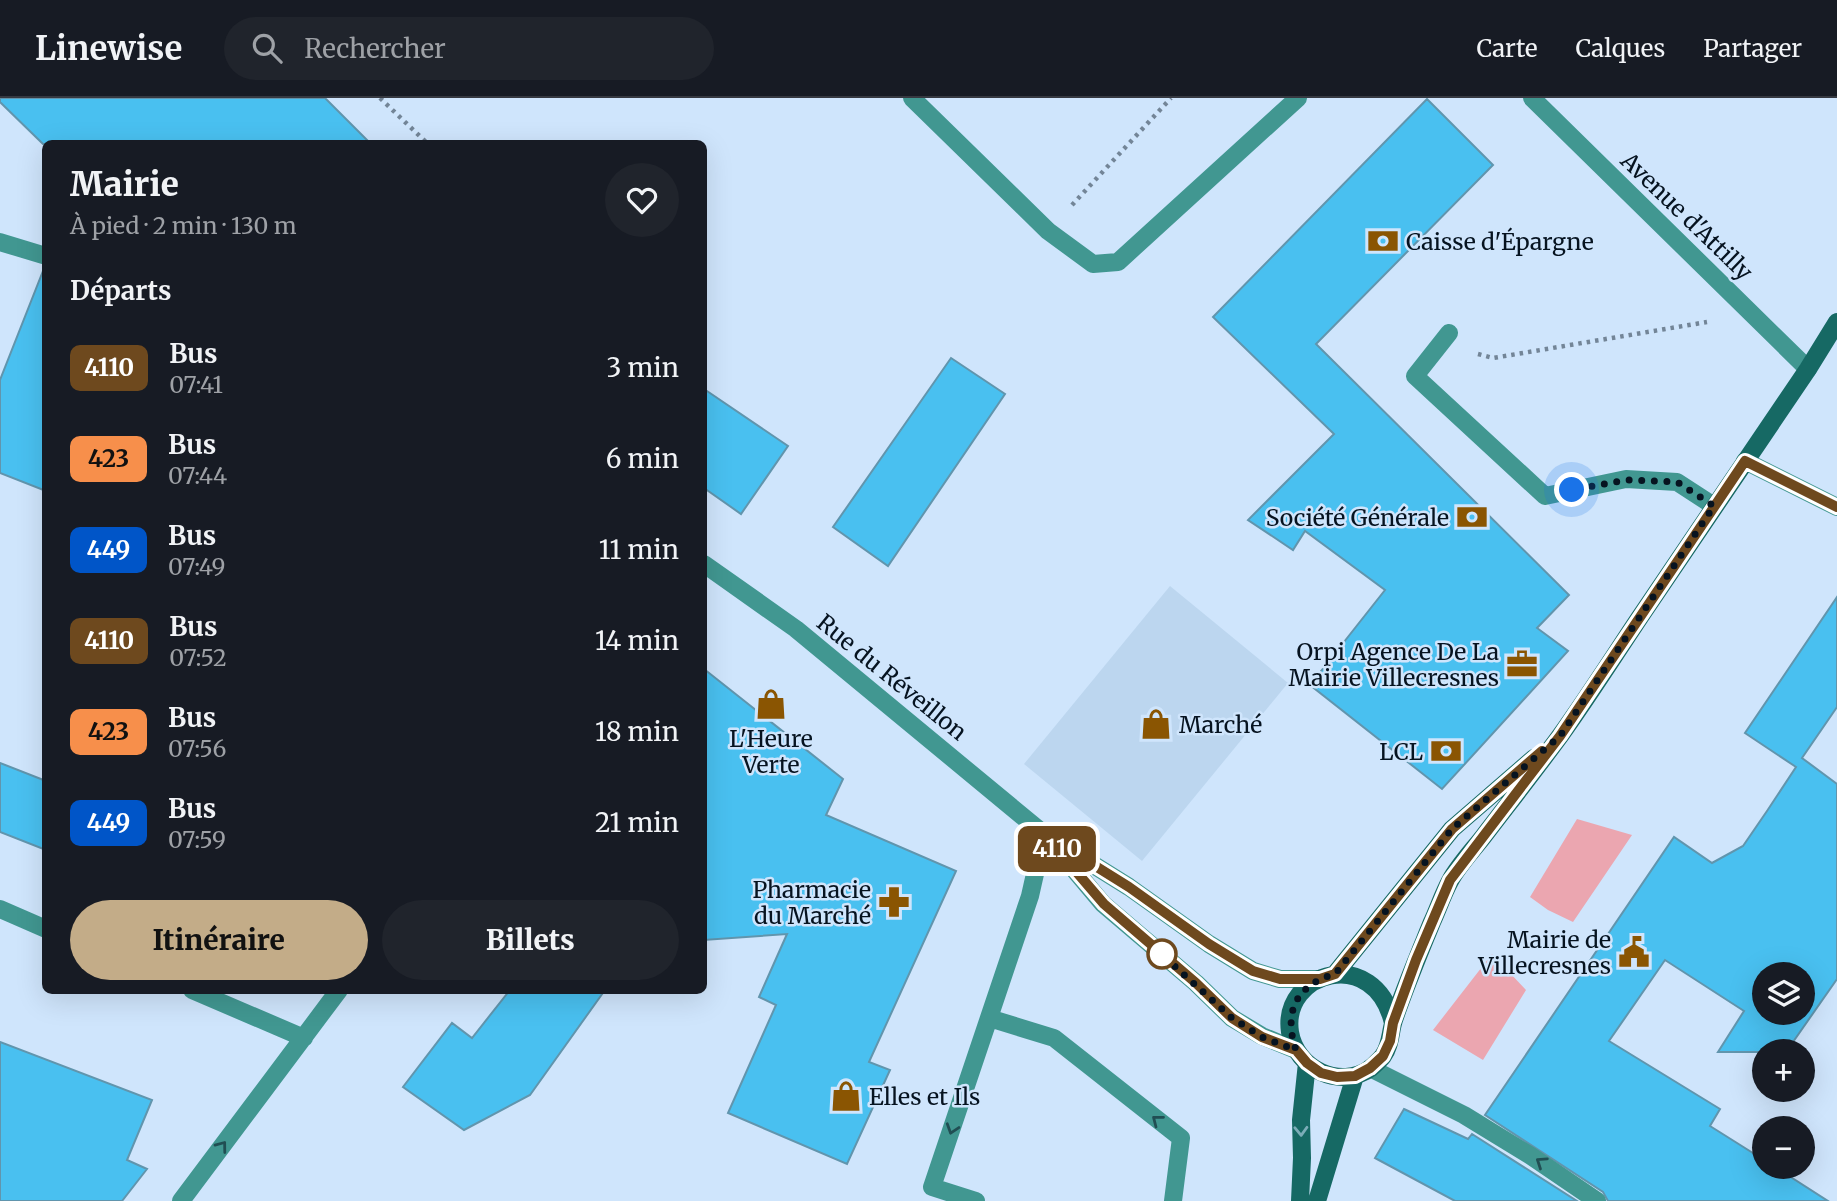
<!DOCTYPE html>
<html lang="fr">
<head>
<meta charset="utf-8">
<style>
  :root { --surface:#171b24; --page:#20242c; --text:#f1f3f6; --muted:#9ea1a6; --line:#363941; --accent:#c3ac88 }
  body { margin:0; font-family:Merriweather,serif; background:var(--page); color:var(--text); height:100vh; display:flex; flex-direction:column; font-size:26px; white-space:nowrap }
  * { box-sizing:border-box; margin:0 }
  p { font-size:23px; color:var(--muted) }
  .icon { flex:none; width:38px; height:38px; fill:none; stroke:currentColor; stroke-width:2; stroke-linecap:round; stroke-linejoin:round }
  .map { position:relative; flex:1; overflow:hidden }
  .drawer { position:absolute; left:42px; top:42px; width:665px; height:854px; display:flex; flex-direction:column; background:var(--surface); border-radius:10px; box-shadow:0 7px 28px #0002 }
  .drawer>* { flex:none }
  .badge { padding:0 14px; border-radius:10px; font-size:24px; line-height:46px }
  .buttons { position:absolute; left:1752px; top:864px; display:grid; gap:14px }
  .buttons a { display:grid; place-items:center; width:63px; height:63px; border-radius:50%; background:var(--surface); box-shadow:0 7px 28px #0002; font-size:35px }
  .you { position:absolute; width:35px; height:35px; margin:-18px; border:5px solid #fff; border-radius:50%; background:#1a73e8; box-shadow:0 0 0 10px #1a73e833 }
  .map>.badge { position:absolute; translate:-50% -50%; box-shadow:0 0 0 4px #fff }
  h2 { padding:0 28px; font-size:26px; line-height:63px }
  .round { display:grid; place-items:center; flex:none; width:74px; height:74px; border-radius:37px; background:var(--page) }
  .headline { display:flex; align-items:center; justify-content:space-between; height:119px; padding:0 28px }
  h1 { font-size:33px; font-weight:800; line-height:52px }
  .action { display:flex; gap:14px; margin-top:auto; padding:14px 28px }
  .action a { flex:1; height:80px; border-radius:42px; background:var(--accent); color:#111; font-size:28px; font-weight:800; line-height:80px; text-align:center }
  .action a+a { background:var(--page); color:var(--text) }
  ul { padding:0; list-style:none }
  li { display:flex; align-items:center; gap:21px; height:91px; padding:0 28px }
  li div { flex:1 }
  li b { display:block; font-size:26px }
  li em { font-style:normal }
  li .badge { min-width:77px; font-weight:700; text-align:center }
  header { display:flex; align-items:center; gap:42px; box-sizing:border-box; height:98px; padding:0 35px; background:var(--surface); border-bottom:2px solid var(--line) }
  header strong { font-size:33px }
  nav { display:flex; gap:38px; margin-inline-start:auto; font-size:24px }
  .search { width:490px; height:63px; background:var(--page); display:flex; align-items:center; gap:18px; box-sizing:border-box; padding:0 24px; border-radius:38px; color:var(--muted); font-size:26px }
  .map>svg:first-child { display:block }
  .built { fill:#bcd6ef }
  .green { fill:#eba6b0 }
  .building { fill:#49c0f0; stroke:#6195ad; stroke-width:2; fill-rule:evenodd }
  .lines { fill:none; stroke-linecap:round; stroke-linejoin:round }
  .path { stroke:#738597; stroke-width:4.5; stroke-dasharray:3.5 5; stroke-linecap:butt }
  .lane { stroke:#419791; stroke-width:18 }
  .street { stroke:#419791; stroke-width:18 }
  .secondary { stroke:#166964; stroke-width:18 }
  .oneway { stroke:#214e53 }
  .oneway2 { stroke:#7cadb8 }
  .line-casing { stroke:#fff; stroke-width:16 }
  .line { stroke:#6e491e; stroke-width:10 }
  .walk { stroke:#061320; stroke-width:7; stroke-dasharray:0 12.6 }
  .stop-dot { fill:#fff; stroke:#6e491e; stroke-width:3.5 }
  .labels { text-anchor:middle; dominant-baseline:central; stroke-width:5; stroke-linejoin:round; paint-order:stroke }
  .street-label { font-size:23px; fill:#061320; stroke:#cfe5fc }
  .poi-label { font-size:23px; fill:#061320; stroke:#cfe5fc; text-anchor:end }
</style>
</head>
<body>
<header>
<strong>Linewise</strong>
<div class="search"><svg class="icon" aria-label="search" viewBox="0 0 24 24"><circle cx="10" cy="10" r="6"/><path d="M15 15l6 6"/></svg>Rechercher</div>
<nav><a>Carte</a><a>Calques</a><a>Partager</a></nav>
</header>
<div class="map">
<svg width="1837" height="1103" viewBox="0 0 1837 1103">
  <rect width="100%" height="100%" fill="#cfe5fc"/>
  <path class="built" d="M 1170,488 L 1288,585 L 1142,763 L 1024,666 Z"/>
  <path class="green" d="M 1577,721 L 1632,737 L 1573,824 L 1548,812 L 1530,799 Z
    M 1492,856 L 1526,892 L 1483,962 L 1433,932 Z"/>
  <path class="building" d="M 0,0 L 325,0 L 371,46 L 43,46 L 0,4 Z
    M 1427,1 L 1493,67 L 1316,246 L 1569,497 L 1537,530 L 1568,553 L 1442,691 L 1310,587 L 1385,492 L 1305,433 L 1293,452 L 1248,422 L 1334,336 L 1213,219 Z
    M 43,173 L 46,174 L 46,393 L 0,375 L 0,282 Z
    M 951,260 L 1005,296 L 888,468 L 833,429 Z
    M 704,291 L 788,348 L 741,416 L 704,390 Z
    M 1837,499 L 1837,609 L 1802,660 L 1837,686 L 1837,881 L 1786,954 L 1718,954 L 1744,913 L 1665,862 L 1609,943 L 1720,1011 L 1710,1028 L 1764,1062 L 1764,1069 L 1775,1069 L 1828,1103 L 1608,1103 L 1603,1094 L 1485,1017 L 1674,739 L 1712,765 L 1743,748 L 1767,713 L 1796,669 L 1745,635 ZM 1764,877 L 1802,877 L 1802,915 L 1764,915 Z
    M 704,571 L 843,681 L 826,717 L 956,773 L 869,964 L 890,972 L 847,1066 L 728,1015 L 776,907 L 759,899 L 787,836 L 704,842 Z
    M 0,665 L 46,683 L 46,752 L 0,734 Z
    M 510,892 L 605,892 L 530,997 L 464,1032 L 403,989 L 452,925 L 472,940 Z
    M 0,944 L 152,1002 L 127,1062 L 147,1071 L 122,1103 L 0,1103 Z
    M 1404,1011 L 1468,1041 L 1472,1036 L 1577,1103 L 1455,1103 L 1375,1060 Z"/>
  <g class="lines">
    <path class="path" d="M 380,0 L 428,46
      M 1072,107 L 1171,0
      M 1478,256 L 1493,260 L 1707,224"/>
    <path class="lane" d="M 1449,235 L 1415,278 L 1545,398 L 1626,381 L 1677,384 L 1714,408
      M 989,920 L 1054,940 L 1181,1040 L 1173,1103
      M 976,1103 L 932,1089 L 1030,798 L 1044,736"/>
    <path class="street" d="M 912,0 L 1048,133 L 1093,166 L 1118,164 L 1298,0
      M 1532,0 L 1808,271
      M 0,144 L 46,158
      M 1745,363 L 1837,409
      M 704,466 L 796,531 L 1044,736 L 1129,789 L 1209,846 L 1253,873 L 1280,881 L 1319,881
      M 1056,750 L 1103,806 L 1196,885 L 1232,920 L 1262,938 L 1296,952
      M 0,811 L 46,831
      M 192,892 L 304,940
      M 1370,970 L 1464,1017 L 1531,1058 L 1597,1103
      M 181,1103 L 339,892"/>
    <path class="secondary" d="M 1335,876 L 1452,731 L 1534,660
      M 1393,925 C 1375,847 1281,873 1290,934 C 1296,971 1340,992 1371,970 C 1374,967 1380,962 1383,958 C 1391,947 1390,934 1394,922 C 1405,889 1419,856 1432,824 C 1438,811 1443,796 1450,783 C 1458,768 1472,753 1483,739 C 1509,705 1535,672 1560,638 C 1588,599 1614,558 1640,519 C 1696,436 1752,353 1808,271 L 1837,224
      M 1300,1103 L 1302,1060 L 1301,1022 L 1307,965
      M 1317,1103 L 1355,978"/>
  </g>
  <defs><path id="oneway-chevron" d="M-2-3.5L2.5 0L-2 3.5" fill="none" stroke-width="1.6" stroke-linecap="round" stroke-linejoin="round" transform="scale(1.75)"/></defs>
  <g class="oneway">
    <use href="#oneway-chevron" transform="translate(1157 1022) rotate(-142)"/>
    <use href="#oneway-chevron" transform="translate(952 1031) rotate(108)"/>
    <use href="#oneway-chevron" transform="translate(222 1048) rotate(-53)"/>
    <use href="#oneway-chevron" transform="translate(1541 1064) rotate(-146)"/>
  </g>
  <use class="oneway2" href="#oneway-chevron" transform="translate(1301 1033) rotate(88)"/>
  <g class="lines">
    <defs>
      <path id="line" d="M 1542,653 L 1452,731 L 1335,876 L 1320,881 L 1280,881 L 1253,873 L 1209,846 L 1129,789 L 1044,736 L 1104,806 L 1196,885 L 1232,920 L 1262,939 L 1296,952 L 1307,965 L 1321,975 L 1337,979 L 1355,978 L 1370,970 L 1383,958 L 1390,943 L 1393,925 L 1416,862 L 1450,782 L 1560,638 L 1745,363 L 1837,409"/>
    </defs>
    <use href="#line" class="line-casing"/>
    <use href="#line" class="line"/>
    <path class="walk" d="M 1162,856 L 1159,854 L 1232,920 L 1262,939 L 1296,952 C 1283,914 1296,887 1335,876 L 1452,731 L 1560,638 L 1714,408 L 1677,384 L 1626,382 L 1572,392"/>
  </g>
  <defs>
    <symbol id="bank-bare" viewBox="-9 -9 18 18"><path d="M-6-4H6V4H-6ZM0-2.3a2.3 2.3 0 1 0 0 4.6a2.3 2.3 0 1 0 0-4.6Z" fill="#8a5502" stroke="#cfe5fc" stroke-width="2.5" paint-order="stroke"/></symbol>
    <symbol id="office-bare" viewBox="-9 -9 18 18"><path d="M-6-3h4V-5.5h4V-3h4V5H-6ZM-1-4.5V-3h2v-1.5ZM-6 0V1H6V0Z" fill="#8a5502" stroke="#cfe5fc" stroke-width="2.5" paint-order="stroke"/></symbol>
    <symbol id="shop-bare" viewBox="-9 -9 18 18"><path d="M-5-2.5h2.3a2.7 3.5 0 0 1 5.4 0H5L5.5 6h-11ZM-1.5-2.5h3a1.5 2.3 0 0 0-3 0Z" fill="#8a5502" stroke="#cfe5fc" stroke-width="2.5" paint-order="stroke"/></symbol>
    <symbol id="pharmacy-bare" viewBox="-9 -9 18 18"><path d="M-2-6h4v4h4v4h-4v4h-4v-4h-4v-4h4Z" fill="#8a5502" stroke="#cfe5fc" stroke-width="2.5" paint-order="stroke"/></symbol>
    <symbol id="civic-bare" viewBox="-9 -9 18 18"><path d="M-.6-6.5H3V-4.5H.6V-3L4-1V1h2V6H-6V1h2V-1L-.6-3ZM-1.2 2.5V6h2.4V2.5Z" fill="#8a5502" stroke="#cfe5fc" stroke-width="2.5" paint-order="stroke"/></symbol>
  </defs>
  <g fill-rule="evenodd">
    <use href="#bank-bare" x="1361" y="121" width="44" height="44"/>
    <use href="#bank-bare" x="1450" y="397" width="44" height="44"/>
    <use href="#office-bare" x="1500" y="544" width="44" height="44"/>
    <use href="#shop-bare" x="749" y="584" width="44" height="44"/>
    <use href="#shop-bare" x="1134" y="604" width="44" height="44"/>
    <use href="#bank-bare" x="1424" y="631" width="44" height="44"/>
    <use href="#pharmacy-bare" x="872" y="782" width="44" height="44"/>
    <use href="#civic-bare" x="1612" y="832" width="44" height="44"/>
    <use href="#shop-bare" x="824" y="976" width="44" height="44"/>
  </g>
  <circle class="stop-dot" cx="1162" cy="856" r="14"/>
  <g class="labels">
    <g class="street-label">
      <text transform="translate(1687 118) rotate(44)">Avenue d'Attilly</text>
      <text transform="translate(892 579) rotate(39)">Rue du Réveillon</text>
    </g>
    <g class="poi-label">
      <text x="1406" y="143" text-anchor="start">Caisse d'Épargne</text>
      <text x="1449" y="419">Société Générale</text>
      <text x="1499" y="553">Orpi Agence De La<tspan x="1499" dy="26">Mairie Villecresnes</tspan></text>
      <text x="1179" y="626" text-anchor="start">Marché</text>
      <text x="771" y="640" text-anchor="middle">L'Heure<tspan x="771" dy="26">Verte</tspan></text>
      <text x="1423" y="653">LCL</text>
      <text x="871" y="791">Pharmacie<tspan x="871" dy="26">du Marché</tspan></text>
      <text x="1611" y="841">Mairie de<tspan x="1611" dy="26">Villecresnes</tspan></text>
      <text x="869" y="998" text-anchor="start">Elles et Ils</text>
    </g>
  </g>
</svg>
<div class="buttons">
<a><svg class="icon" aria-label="layers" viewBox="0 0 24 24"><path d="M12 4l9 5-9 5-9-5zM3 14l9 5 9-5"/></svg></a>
<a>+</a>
<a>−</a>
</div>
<div class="you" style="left:1572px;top:392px"></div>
<b class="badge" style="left:1057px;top:751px;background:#6e491e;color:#fff">4110</b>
<section class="drawer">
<div class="headline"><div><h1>Mairie</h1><p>À pied · 2 min · 130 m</p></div><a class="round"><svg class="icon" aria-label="heart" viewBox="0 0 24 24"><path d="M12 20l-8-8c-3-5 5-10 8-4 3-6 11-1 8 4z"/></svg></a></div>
<h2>Départs</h2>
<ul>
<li><span class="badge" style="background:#6e491e;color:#fff">4110</span><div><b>Bus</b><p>07:41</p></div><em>3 min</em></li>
<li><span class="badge" style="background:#f78f4b;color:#111">423</span><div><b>Bus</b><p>07:44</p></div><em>6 min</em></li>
<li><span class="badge" style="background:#0055c8;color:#fff">449</span><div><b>Bus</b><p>07:49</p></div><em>11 min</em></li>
<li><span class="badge" style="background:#6e491e;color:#fff">4110</span><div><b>Bus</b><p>07:52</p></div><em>14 min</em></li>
<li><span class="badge" style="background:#f78f4b;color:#111">423</span><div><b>Bus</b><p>07:56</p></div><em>18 min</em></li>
<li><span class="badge" style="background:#0055c8;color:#fff">449</span><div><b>Bus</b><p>07:59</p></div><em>21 min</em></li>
</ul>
<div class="action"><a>Itinéraire</a><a>Billets</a></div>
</section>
</div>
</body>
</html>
